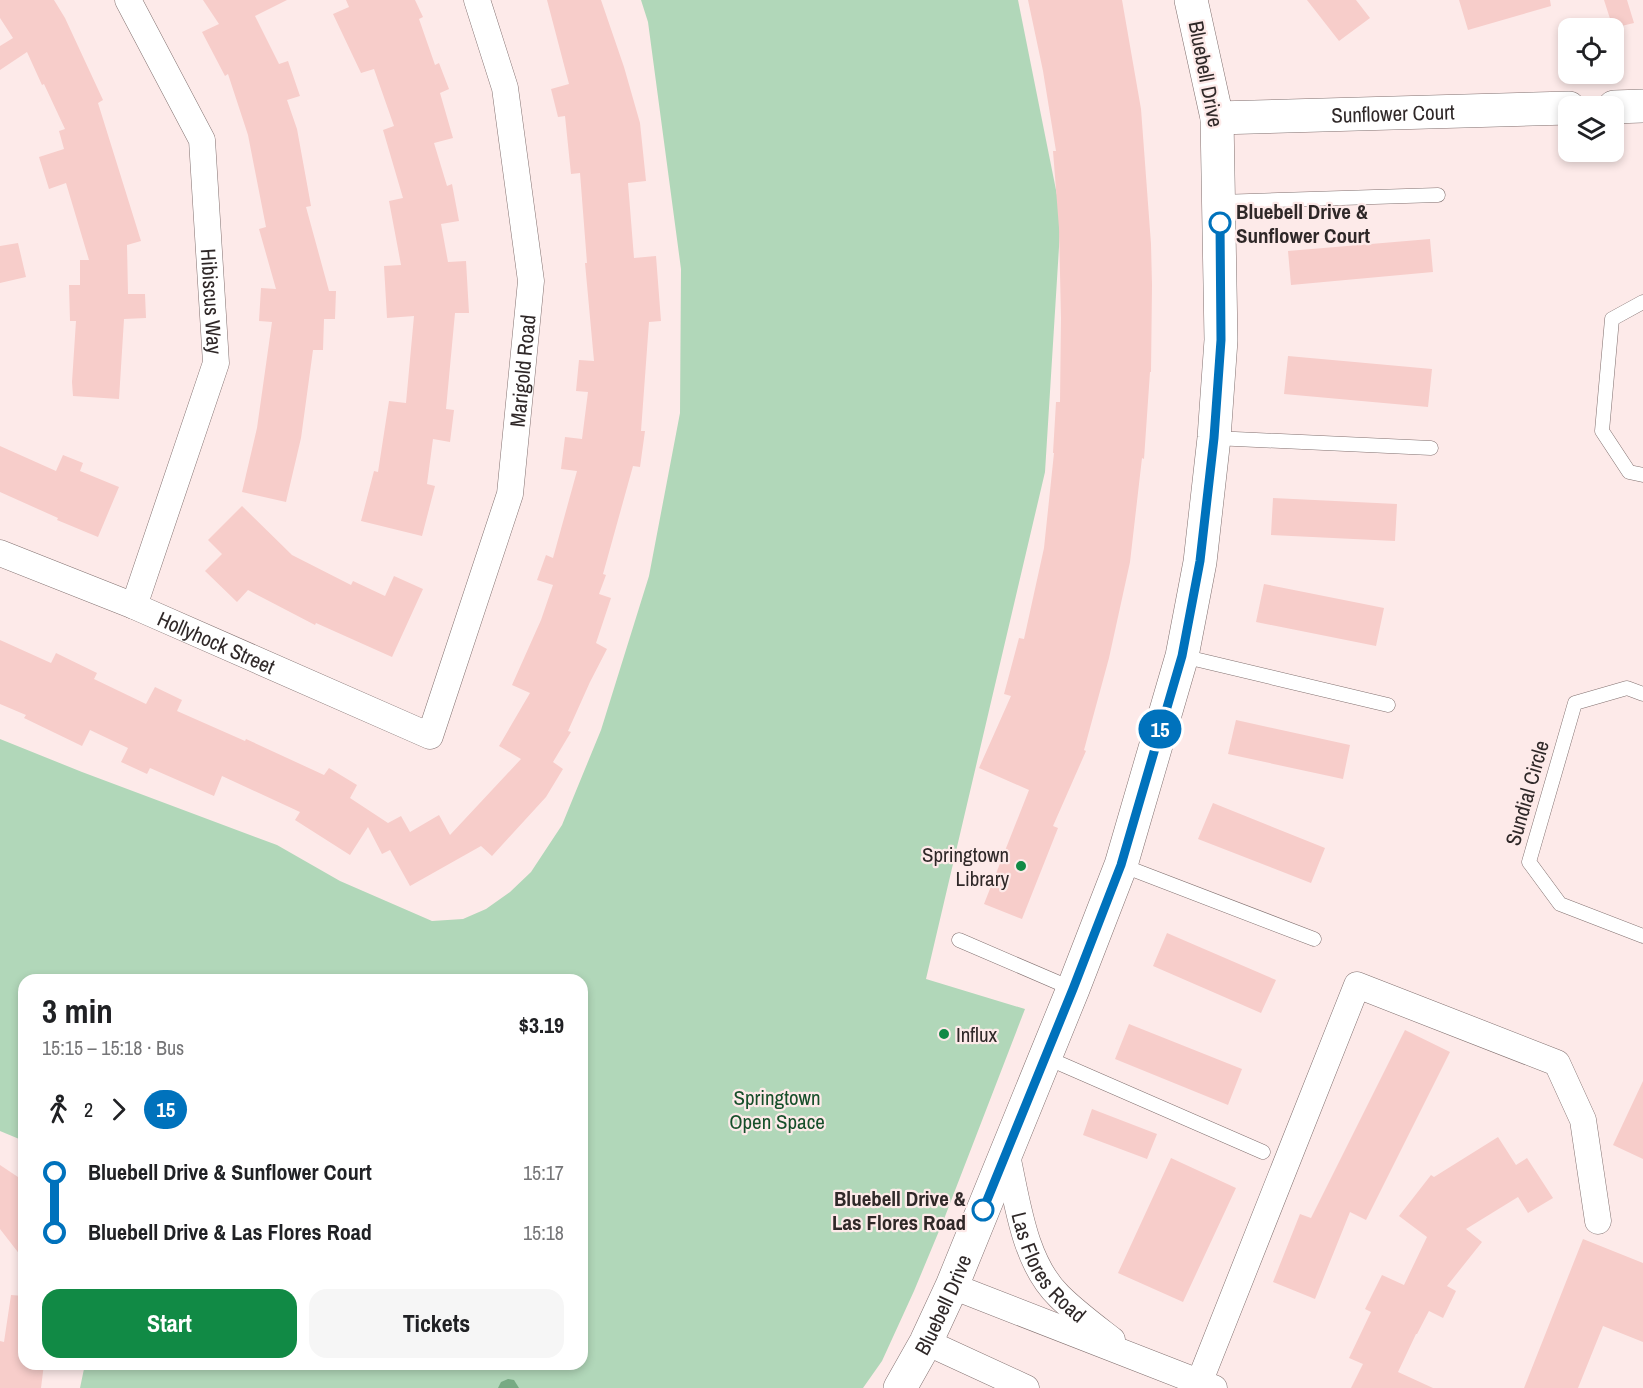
<!DOCTYPE html>
<html lang="en">
<head>
<meta charset="utf-8">
<style>
  :root { --surface:#fff; --page:#f6f6f6; --text:#202124; --muted:#757577; --accent:#118a45 }
  body { margin:0; font-family:"Archivo Narrow",sans-serif; background:var(--page); color:var(--text); height:100vh; display:flex; flex-direction:column; font-size:22px; white-space:nowrap }
  * { box-sizing:border-box; margin:0 }
  p { font-size:20px; color:var(--muted) }
  .icon { flex:none; width:33px; height:33px; fill:none; stroke:currentColor; stroke-width:2; stroke-linecap:round; stroke-linejoin:round }
  .map { position:relative; flex:1; overflow:hidden }
  .side { position:absolute; left:18px; top:974px; width:570px; height:396px; display:flex; flex-direction:column; background:var(--surface); border-radius:18px; box-shadow:0 3px 9px #0003 }
  .side>* { flex:none }
  .badge { padding:0 12px; border-radius:20px; font-size:21px; line-height:39px }
  .fabs { position:absolute; left:1558px; top:18px; display:grid; gap:12px }
  .fabs a { display:grid; place-items:center; width:66px; height:66px; border-radius:12px; background:var(--surface); box-shadow:0 3px 9px #0003; font-size:30px }
  .map>.badge { position:absolute; translate:-50% -50%; box-shadow:0 0 0 3px #fff }
  .legs { display:flex; align-items:center; gap:9px; height:66px; padding:0 24px; font-size:20px }
  .legs p { margin-inline-start:auto }
  .headline { display:flex; align-items:center; justify-content:space-between; height:102px; padding:0 24px }
  h1 { font-size:33px; font-weight:700; line-height:45px }
  .cta { display:flex; gap:12px; margin-top:auto; padding:12px 24px }
  .cta a { flex:1; height:69px; border-radius:18px; background:var(--accent); color:#fff; font-size:24px; font-weight:700; line-height:69px; text-align:center }
  .cta a+a { background:var(--page); color:var(--text) }
  ul { padding:0 24px; list-style:none }
  li { display:flex; align-items:center; gap:21px; height:60px; font-size:22px }
  li i { display:grid; place-items:center; width:9px; height:100%; margin:0 8px; background:currentColor }
  li i::after { content:''; width:15px; height:15px; margin:-8px; border:4px solid; border-radius:50%; background:var(--surface) }
  li p { margin-inline-start:auto }
  li:first-child i { background:linear-gradient(#0000 50%,currentColor 0) }
  li:last-child i { background:linear-gradient(currentColor 50%,#0000 0) }
  .map>svg:first-child { display:block }
  .green { fill:#b1d7b9 }
  .water { fill:#77aa83 }
  .building { fill:#f7cdca }
  .lines { fill:none; stroke-linecap:round; stroke-linejoin:round }
  .lane-casing { stroke:#827170; stroke-width:15 }
  .street-casing { stroke:#827170; stroke-width:27 }
  .secondary-casing { stroke:#827170; stroke-width:34 }
  .lane { stroke:#fff; stroke-width:14 }
  .street { stroke:#fff; stroke-width:26 }
  .secondary { stroke:#fff; stroke-width:33 }
  .line-1-casing { stroke:#fff; stroke-width:14 }
  .line-1 { stroke:#0072bc; stroke-width:9 }
  .stop-1-dot { fill:#fff; stroke:#0072bc; stroke-width:3 }
  .poi-dot { fill:#118a45; stroke:#fdeae9; stroke-width:2 }
  .labels { text-anchor:middle; dominant-baseline:central; stroke-width:4.5; stroke-linejoin:round; paint-order:stroke }
  .street-label { font-size:21px; fill:#2f2828; stroke:#fdeae9 }
  .stop-label { font-size:21px; font-weight:bold; fill:#2f2828; stroke:#fdeae9; text-anchor:start }
  .poi-label { font-size:21px; fill:#2f2828; stroke:#fdeae9; text-anchor:end }
  .park-label { font-size:21px; fill:#164f2a; stroke:#fdeae9 }
</style>
</head>
<body>
<div class="map">
<svg width="1643" height="1388" viewBox="0 0 1643 1388">
  <rect width="100%" height="100%" fill="#fdeae9"/>
  <path class="green" d="M 641,0 L 1018,0 L 1061,215 L 1045,472 L 926,979 L 1025,1009 L 944,1219 L 914,1291 L 882,1361 L 863,1388 L 80,1388 L 85,1364 L 582,1364 L 582,980 L 24,980 L 24,1141 L 0,1131 L 0,739 L 82,772 L 277,845 L 340,881 L 432,921 L 463,919 L 486,909 L 510,892 L 531,872 L 562,825 L 601,730 L 649,576 L 680,413 L 681,269 L 648,22 Z"/>
  <path class="water" d="M 508,1379 L 514,1380 L 519,1388 L 498,1388 L 501,1382 Z"/>
  <path class="building" d="M 0,0 L 54,0 L 65,18 L 103,100 L 98,103 L 141,241 L 127,245 L 128,294 L 145,294 L 146,318 L 124,319 L 119,399 L 73,396 L 72,382 L 76,321 L 70,321 L 69,285 L 80,285 L 80,260 L 89,260 L 66,183 L 49,189 L 39,157 L 64,149 L 59,131 L 65,129 L 44,84 L 42,85 L 27,52 L 0,70 L 0,46 L 13,38 L 0,18 Z
    M 203,0 L 287,0 L 255,16 L 279,64 L 288,61 L 300,96 L 287,100 L 297,129 L 311,206 L 306,207 L 329,291 L 336,291 L 335,319 L 324,319 L 323,350 L 313,350 L 301,438 L 286,502 L 242,492 L 257,428 L 272,322 L 259,321 L 261,288 L 276,289 L 259,229 L 266,227 L 248,135 L 228,74 L 225,76 L 202,32 L 219,24 Z
    M 346,0 L 415,0 L 423,17 L 419,19 L 435,65 L 439,63 L 449,89 L 440,93 L 453,138 L 434,143 L 447,186 L 452,184 L 459,221 L 441,224 L 448,262 L 466,261 L 469,313 L 455,313 L 446,409 L 454,410 L 450,442 L 433,439 L 427,484 L 435,486 L 422,536 L 361,521 L 374,471 L 378,472 L 389,401 L 406,403 L 414,316 L 387,318 L 384,266 L 401,265 L 389,201 L 403,198 L 383,130 L 394,126 L 374,69 L 361,73 L 333,14 L 349,7 Z
    M 547,0 L 601,0 L 624,67 L 640,123 L 646,181 L 628,183 L 634,258 L 656,256 L 661,321 L 649,322 L 641,431 L 645,431 L 640,467 L 633,466 L 603,574 L 606,575 L 599,594 L 611,598 L 596,643 L 607,649 L 590,682 L 568,731 L 571,732 L 553,762 L 563,769 L 546,797 L 492,856 L 481,846 L 410,886 L 390,850 L 382,854 L 368,827 L 350,855 L 295,820 L 300,812 L 222,776 L 214,796 L 150,768 L 147,774 L 121,762 L 128,748 L 90,730 L 82,746 L 24,718 L 26,715 L 0,704 L 0,640 L 51,663 L 56,653 L 97,673 L 94,679 L 146,704 L 155,687 L 182,700 L 177,711 L 245,741 L 246,739 L 324,775 L 329,768 L 357,785 L 350,798 L 388,823 L 401,816 L 410,832 L 439,815 L 450,835 L 521,759 L 499,746 L 530,693 L 512,685 L 541,620 L 553,585 L 537,580 L 546,555 L 553,558 L 577,471 L 561,469 L 565,437 L 582,439 L 588,392 L 576,391 L 579,360 L 594,361 L 585,263 L 587,263 L 580,173 L 571,174 L 565,116 L 558,117 L 551,89 L 569,84 Z
    M 1028,0 L 1122,0 L 1141,109 L 1151,244 L 1152,285 L 1151,372 L 1150,372 L 1144,459 L 1142,458 L 1130,562 L 1109,658 L 1084,750 L 1086,751 L 1053,826 L 1058,828 L 1022,919 L 984,904 L 1029,790 L 979,768 L 1011,696 L 1004,694 L 1019,638 L 1024,639 L 1044,548 L 1054,453 L 1053,453 L 1056,402 L 1060,402 L 1061,318 L 1059,228 L 1053,151 L 1056,151 L 1043,71 Z
    M 1307,0 L 1356,0 L 1370,18 L 1339,41 Z
    M 1459,0 L 1550,0 L 1551,6 L 1468,30 Z
    M 1604,0 L 1627,0 L 1634,23 L 1613,28 Z
    M 1430,239 L 1433,272 L 1291,285 L 1288,251 Z
    M 18,243 L 26,277 L 0,283 L 0,246 Z
    M 1288,356 L 1432,369 L 1428,407 L 1284,394 Z
    M 0,446 L 56,471 L 63,455 L 83,463 L 80,471 L 119,487 L 98,537 L 57,520 L 58,518 L 0,492 Z
    M 1273,498 L 1397,504 L 1395,541 L 1271,535 Z
    M 242,506 L 292,555 L 351,585 L 353,581 L 385,596 L 394,576 L 423,589 L 392,657 L 316,623 L 315,625 L 248,590 L 237,602 L 205,571 L 222,554 L 208,540 Z
    M 1264,584 L 1384,608 L 1376,646 L 1256,622 Z
    M 1236,720 L 1350,745 L 1343,779 L 1228,754 Z
    M 1213,803 L 1325,848 L 1311,883 L 1198,839 Z
    M 1167,933 L 1276,980 L 1261,1013 L 1153,966 Z
    M 1129,1024 L 1242,1069 L 1228,1105 L 1115,1059 Z
    M 1405,1030 L 1450,1052 L 1366,1220 L 1350,1212 L 1315,1299 L 1273,1282 L 1300,1214 L 1311,1218 Z
    M 1643,1081 L 1643,1159 L 1613,1145 Z
    M 1092,1109 L 1157,1134 L 1147,1159 L 1083,1135 Z
    M 1498,1137 L 1516,1165 L 1527,1158 L 1553,1198 L 1528,1213 L 1518,1197 L 1466,1229 L 1482,1242 L 1447,1286 L 1456,1291 L 1443,1318 L 1429,1311 L 1417,1334 L 1416,1334 L 1398,1372 L 1433,1388 L 1351,1388 L 1363,1364 L 1349,1358 L 1371,1312 L 1365,1309 L 1382,1275 L 1404,1285 L 1427,1237 L 1399,1216 L 1431,1175 L 1434,1177 Z
    M 1171,1158 L 1236,1188 L 1183,1302 L 1118,1273 Z
    M 0,1165 L 24,1181 L 24,1260 L 0,1229 Z
    M 1583,1239 L 1643,1263 L 1643,1342 L 1603,1326 L 1578,1388 L 1524,1388 Z
    M 11,1295 L 24,1296 L 24,1364 L 44,1364 L 41,1388 L 0,1388 L 0,1341 L 4,1342 Z"/>
  <g class="lines">
    <defs>
      <path id="lane" d="M 1219,202 L 1438,195
        M 1643,302 L 1612,319 L 1602,431 L 1629,472 L 1643,475
        M 1214,438 L 1431,448
        M 1182,656 L 1388,705
        M 1643,694 L 1627,688 L 1575,703 L 1529,862 L 1560,904 L 1643,936
        M 1121,865 L 1314,939
        M 959,940 L 1073,989
        M 1045,1057 L 1263,1152"/>
      <g id="street">
        <path id="s1" d="M 128,0 L 202,140 L 216,363 L 134,606"/>
        <path id="s2" d="M 0,553 L 134,606 L 430,736 L 510,494 L 531,281 L 505,88 L 477,0"/>
        <path id="s3" d="M 1006,1151 C 1017,1198 1023,1261 1059,1296 C 1075,1312 1094,1326 1112,1340"/>
        <path d="M 952,1286 L 1214,1388"/>
        <path d="M 926,1342 L 1026,1388"/>
        <path d="M 1197,1388 L 1357,985 L 1557,1063 L 1583,1120 L 1598,1221"/>
      </g>
      <g id="secondary">
        <path d="M 1614,107 L 1643,106"/>
        <path id="s4" d="M 1217,118 L 1569,108"/>
        <path id="s5" d="M 900,1388 L 926,1342 L 952,1286 L 1073,989 L 1121,865 L 1182,656 L 1200,562 L 1214,438 L 1221,340 L 1217,118 L 1191,0"/>
      </g>
    </defs>
    <use href="#lane" class="lane-casing"/>
    <use href="#street" class="street-casing"/>
    <use href="#secondary" class="secondary-casing"/>
    <use href="#lane" class="lane"/>
    <use href="#street" class="street"/>
    <use href="#secondary" class="secondary"/>
  </g>
  <g class="lines">
    <defs>
      <path id="line-1" d="M 983,1210 L 1073,989 L 1121,865 L 1182,656 L 1200,561 L 1214,438 L 1221,340 L 1220,223"/>
    </defs>
    <use href="#line-1" class="line-1-casing"/>
    <use href="#line-1" class="line-1"/>
  </g>
  <g class="stop-1-dot">
    <circle cx="1220" cy="223" r="10"/>
    <circle cx="983" cy="1210" r="10"/>
  </g>
  <g class="poi-dot">
    <circle cx="1021" cy="866" r="6"/>
    <circle cx="944" cy="1034" r="6"/>
  </g>
  <g class="labels">
    <g class="street-label">
      <text transform="translate(1206 74) rotate(79)">Bluebell Drive</text>
      <text stroke="none"><textPath href="#s4" startOffset="176">Sunflower Court</textPath></text>
      <text stroke="none"><textPath href="#s1" startOffset="320">Hibiscus Way</textPath></text>
      <text stroke="none"><textPath href="#s2" startOffset="846">Marigold Road</textPath></text>
      <text stroke="none"><textPath href="#s2" startOffset="234">Hollyhock Street</textPath></text>
      <text transform="translate(1527 793) rotate(-74)">Sundial Circle</text>
      <text stroke="none"><textPath href="#s3" startOffset="126">Las Flores Road</textPath></text>
      <text stroke="none"><textPath href="#s5" startOffset="94">Bluebell Drive</textPath></text>
    </g>
    <g class="stop-label">
      <text x="1236" y="211">Bluebell Drive &amp;<tspan x="1236" dy="24">Sunflower Court</tspan></text>
      <text x="966" y="1198" text-anchor="end">Bluebell Drive &amp;<tspan x="966" dy="24">Las Flores Road</tspan></text>
    </g>
    <g class="poi-label">
      <text x="1009" y="854">Springtown<tspan x="1009" dy="24">Library</tspan></text>
      <text x="956" y="1034" text-anchor="start">Influx</text>
    </g>
    <g class="park-label">
      <text x="777" y="1097">Springtown<tspan x="777" dy="24">Open Space</tspan></text>
    </g>
  </g>
</svg>
<div class="fabs">
<a><svg class="icon" aria-label="locate" viewBox="0 0 24 24"><circle cx="12" cy="12" r="6"/><path d="M12 2v4M12 18v4M2 12h4M18 12h4"/></svg></a>
<a><svg class="icon" aria-label="layers" viewBox="0 0 24 24"><path d="M12 4l9 5-9 5-9-5zM3 14l9 5 9-5"/></svg></a>
</div>
<b class="badge" style="left:1160px;top:729px;background:#0072bc;color:#fff">15</b>
<section class="side">
<div class="headline"><div><h1>3 min</h1><p>15:15 – 15:18 · Bus</p></div><b>$3.19</b></div>
<div class="legs"><svg class="icon" aria-label="walk" viewBox="0 0 24 24"><circle cx="13" cy="4" r="2"/><path d="M13 8l-2 6 4 7M11 14l-3 7M7 12l3-4h3l4 4"/></svg>2<svg class="icon" aria-label="forward" viewBox="0 0 24 24"><path d="M9 5l7 7-7 7"/></svg><b class="badge" style="background:#0072bc;color:#fff">15</b></div>
<ul>
<li><i style="color:#0072bc"></i><b>Bluebell Drive &amp; Sunflower Court</b><p>15:17</p></li>
<li><i style="color:#0072bc"></i><b>Bluebell Drive &amp; Las Flores Road</b><p>15:18</p></li>
</ul>
<div class="cta"><a>Start</a><a>Tickets</a></div>
</section>
</div>
</body>
</html>
